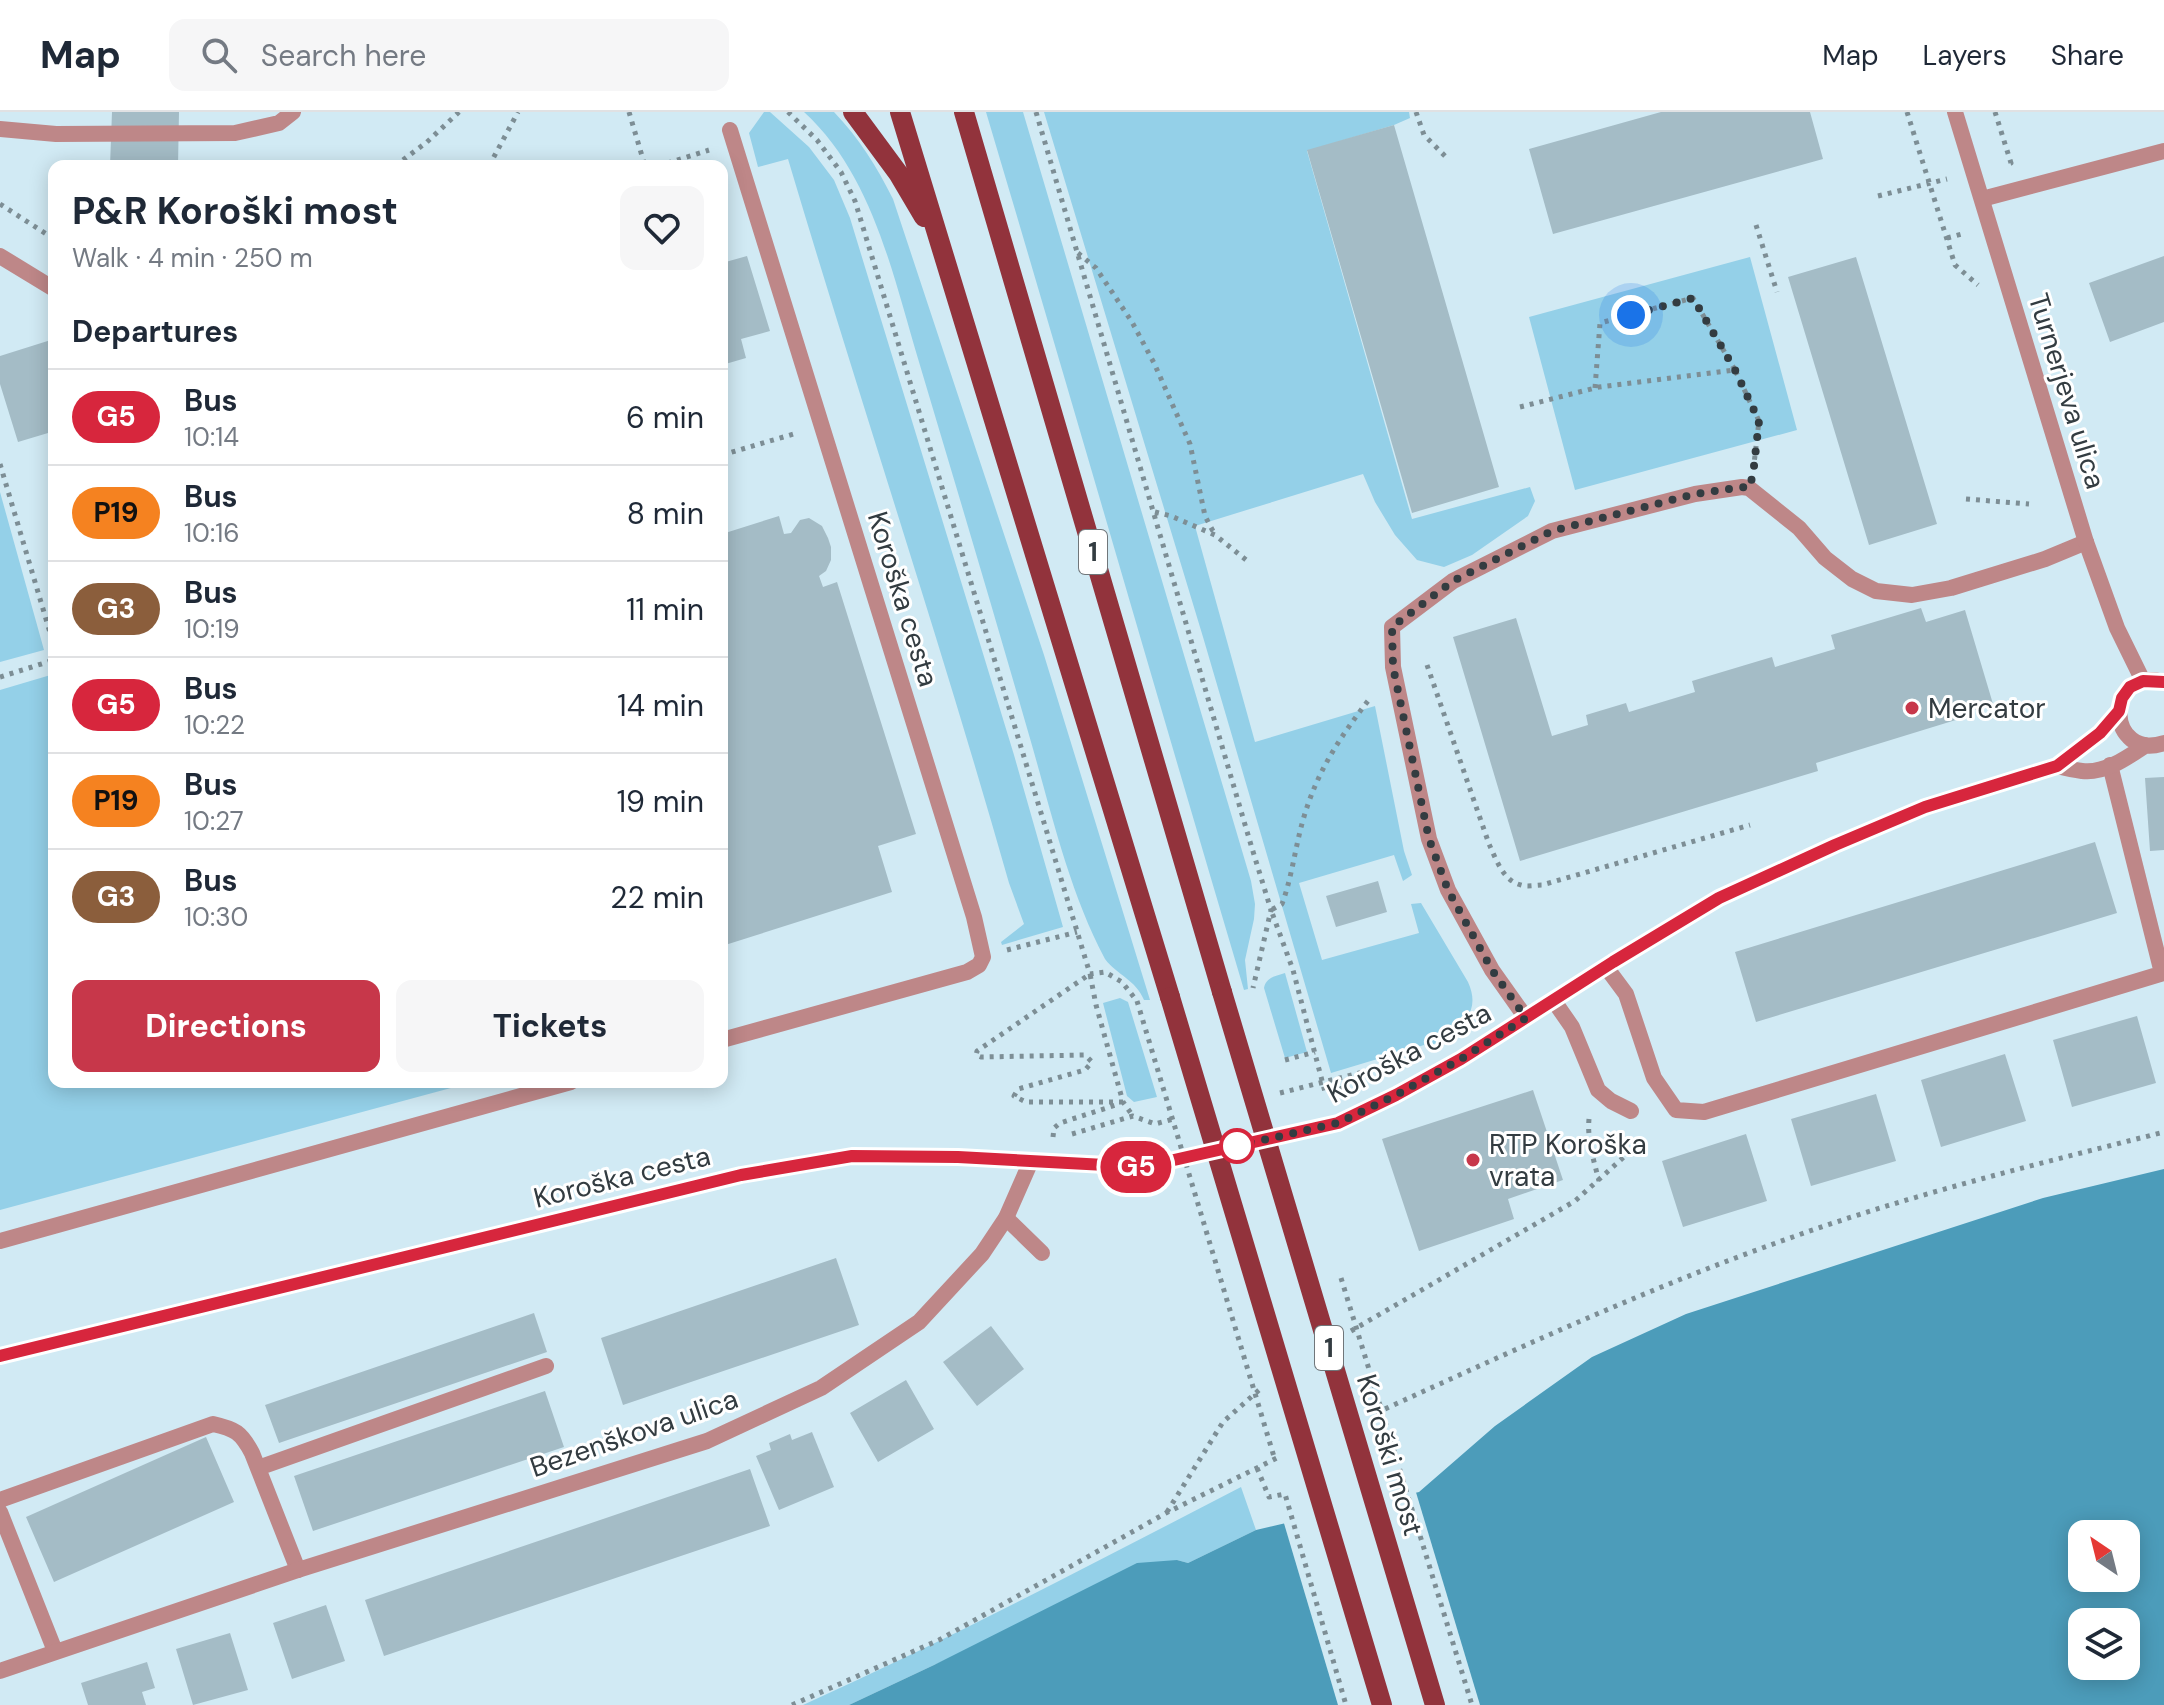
<!DOCTYPE html>
<html lang="en">
<head>
<meta charset="utf-8">
<style>
  :root { --surface:#fff; --page:#f6f6f7; --text:#1f2937; --muted:#747a83; --line:#e0e1e3; --accent:#c7374a }
  body { margin:0; font-family:"DM Sans",sans-serif; background:var(--page); color:var(--text); height:100vh; display:flex; flex-direction:column; font-size:30px; white-space:nowrap }
  * { box-sizing:border-box; margin:0 }
  p { font-size:26px; color:var(--muted) }
  .icon { flex:none; width:44px; height:44px; fill:none; stroke:currentColor; stroke-width:2; stroke-linecap:round; stroke-linejoin:round }
  .map { position:relative; flex:1; overflow:hidden }
  .details { position:absolute; left:48px; top:48px; width:680px; height:928px; display:flex; flex-direction:column; background:var(--surface); border-radius:16px; box-shadow:0 4px 20px #0003 }
  .details>* { flex:none }
  .badge { padding:0 16px; border-radius:26px; font-size:28px; line-height:52px }
  .needle { width:52px; rotate:325deg }
  .controls { position:absolute; left:2068px; top:1408px; display:grid; gap:16px }
  .controls a { display:grid; place-items:center; width:72px; height:72px; border-radius:16px; background:var(--surface); box-shadow:0 4px 20px #0003; font-size:40px }
  .you { position:absolute; width:40px; height:40px; margin:-20px; border:6px solid #fff; border-radius:50%; background:#1a73e8; box-shadow:0 0 0 12px #1a73e833 }
  .map>.badge { position:absolute; translate:-50% -50%; box-shadow:0 0 0 4px #fff }
  h2 { padding:0 24px; font-size:30px; line-height:72px }
  .round { display:grid; place-items:center; flex:none; width:84px; height:84px; border-radius:16px; background:var(--page) }
  .headline { display:flex; align-items:center; justify-content:space-between; height:136px; padding:0 24px }
  h1 { font-size:38px; font-weight:700; line-height:60px }
  .cta { display:flex; gap:16px; margin-top:auto; padding:16px 24px }
  .cta a { flex:1; height:92px; border-radius:16px; background:var(--accent); color:#fff; font-size:32px; font-weight:700; line-height:92px; text-align:center }
  .cta a+a { background:var(--page); color:var(--text) }
  ul { padding:0; list-style:none }
  li { display:flex; align-items:center; gap:24px; height:96px; padding:0 24px; border-top:2px solid var(--line) }
  li div { flex:1 }
  li b { display:block; font-size:30px }
  li em { font-style:normal }
  li .badge { min-width:88px; font-weight:700; text-align:center }
  header { display:flex; align-items:center; gap:48px; box-sizing:border-box; height:112px; padding:0 40px; background:var(--surface); border-bottom:2px solid var(--line) }
  header strong { font-size:38px }
  nav { display:flex; gap:44px; margin-inline-start:auto; font-size:28px }
  .search { width:560px; height:72px; background:var(--page); display:flex; align-items:center; gap:20px; box-sizing:border-box; padding:0 28px; border-radius:16px; color:var(--muted); font-size:30px }
  .map>svg:first-child { display:block }
  .green { fill:#94d0e8 }
  .water { fill:#4c9cba; fill-rule:evenodd }
  .pier { fill:#d1eaf4 }
  .building { fill:#a4bcc6 }
  .lines { fill:none; stroke-linecap:round; stroke-linejoin:round }
  .path { stroke:#7d8e95; stroke-width:5; stroke-dasharray:4 6; stroke-linecap:butt }
  .lane { stroke:#be8788; stroke-width:16 }
  .street { stroke:#be8788; stroke-width:16 }
  .primary { stroke:#92333c; stroke-width:20 }
  .path-bridge { stroke:#7d8e95; stroke-width:5; stroke-dasharray:4 6; stroke-linecap:butt }
  .primary-bridge { stroke:#92333c; stroke-width:20 }
  .line-casing { stroke:#fff; stroke-width:18 }
  .line { stroke:#d7263d; stroke-width:12 }
  .walk { stroke:#333c41; stroke-width:8; stroke-dasharray:0 14.4 }
  .poi-dot { fill:#c7374a; stroke:#fff; stroke-width:3 }
  .stop-dot { fill:#fff; stroke:#d7263d; stroke-width:4 }
  .labels { text-anchor:middle; dominant-baseline:central; stroke-width:6; stroke-linejoin:round; paint-order:stroke }
  .shield { fill:#fff; stroke:#70767a; stroke-width:2 }
  .shield-label { font-size:26px; font-weight:bold; fill:#333c41 }
  .street-label { font-size:28px; fill:#333c41; stroke:#fff }
  .poi-label { font-size:28px; fill:#333c41; stroke:#fff; text-anchor:start }
</style>
</head>
<body>
<header>
<strong>Map</strong>
<div class="search"><svg class="icon" aria-label="search" viewBox="0 0 24 24"><circle cx="10" cy="10" r="6"/><path d="M15 15l6 6"/></svg>Search here</div>
<nav><a>Map</a><a>Layers</a><a>Share</a></nav>
</header>
<div class="map">
<svg width="2164" height="1593" viewBox="0 0 2164 1593">
  <rect width="100%" height="100%" fill="#d1eaf4"/>
  <path class="green" d="M 764,0 L 770,0 L 809,35 L 834,68 L 850,106 L 1014,643 L 1063,815 L 1002,833 L 1001,830 L 1024,812 L 1009,771 C 940,528 860,289 788,47 L 758,55 L 749,21 Z
    M 804,0 L 834,0 C 859,26 877,55 893,87 L 1044,543 L 1150,888 L 1144,888 C 1136,868 1117,863 1105,847 C 1068,777 1051,698 1029,623 C 993,498 956,374 919,250 C 893,164 873,63 804,0 Z
    M 986,0 L 1023,0 L 1251,769 L 1255,792 L 1254,807 L 1245,848 L 1248,877 L 1244,878 C 1157,585 1073,292 986,0 Z
    M 1044,0 L 1409,0 L 1410,6 L 1394,13 L 1307,39 L 1412,407 L 1530,375 L 1535,389 L 1528,404 L 1472,443 L 1444,455 L 1417,448 L 1395,423 L 1375,390 L 1363,362 L 1195,414 L 1255,630 L 1375,594 L 1404,739 L 1412,763 L 1403,769 L 1394,743 L 1299,771 L 1322,848 L 1419,821 L 1411,792 L 1421,791 L 1468,870 C 1484,905 1454,919 1428,936 L 1424,933 L 1331,961 L 1203,525 Z
    M 1750,145 L 1797,318 L 1575,378 L 1529,205 Z
    M 0,380 L 44,538 L 0,550 Z
    M 54,562 L 54,970 L 473,970 L 0,1098 L 0,578 Z
    M 1285,861 L 1307,940 L 1285,946 L 1264,876 C 1266,865 1276,864 1285,861 Z
    M 1120,886 L 1128,890 L 1157,985 L 1134,990 L 1127,984 L 1103,891 Z
    M 1241,1375 L 1256,1418 L 1188,1451 L 1177,1448 L 934,1553 L 849,1593 L 803,1593 C 952,1526 1096,1450 1241,1375 Z"/>
  <path class="water" d="M 2164,1057 L 2164,1593 L 849,1593 L 934,1553 L 1137,1451 L 1177,1448 L 1188,1451 L 1256,1418 L 1419,1380 L 1495,1314 L 1592,1245 L 1686,1202 L 2043,1086 ZM 2082,1422 L 2126,1422 L 2126,1466 L 2082,1466 ZM 2082,1510 L 2126,1510 L 2126,1554 L 2082,1554 Z"/>
  <path class="pier" d="M 1415,1377 L 1480,1593 L 1338,1593 L 1283,1408 Z"/>
  <path class="building" d="M 112,0 L 179,0 L 178,54 L 110,54 Z
    M 1661,0 L 1810,0 L 1823,47 L 1553,122 L 1529,37 Z
    M 1394,13 L 1499,375 L 1412,401 L 1307,38 Z
    M 747,144 L 770,219 L 741,227 L 746,246 L 722,253 L 722,151 Z
    M 2164,144 L 2164,210 L 2110,230 L 2089,171 Z
    M 1856,145 L 1937,412 L 1869,433 L 1788,165 Z
    M 54,227 L 54,337 L 53,337 L 48,321 L 18,330 L 0,272 L 0,244 Z
    M 779,404 L 784,422 L 791,421 L 800,408 L 809,406 L 822,414 L 828,426 L 831,435 L 831,448 L 826,459 L 819,464 L 823,475 L 837,470 L 916,722 L 878,734 L 892,780 L 722,834 L 722,422 Z
    M 1921,496 L 1926,510 L 1965,498 L 1993,592 L 1958,603 L 1959,607 L 1816,651 L 1818,659 L 1520,749 L 1453,525 L 1516,506 L 1552,624 L 1588,613 L 1586,603 L 1626,591 L 1629,600 L 1695,580 L 1692,569 L 1772,545 L 1775,555 L 1835,537 L 1831,523 Z
    M 2164,665 L 2164,738 L 2150,739 L 2145,666 Z
    M 2095,730 L 2117,801 L 1756,910 L 1735,840 Z
    M 1378,769 L 1387,800 L 1336,815 L 1326,784 Z
    M 2137,904 L 2156,971 L 2072,995 L 2053,928 Z
    M 2005,942 L 2026,1009 L 1941,1035 L 1921,968 Z
    M 1533,978 L 1563,1068 L 1508,1087 L 1514,1107 L 1419,1139 L 1382,1027 Z
    M 1876,982 L 1896,1049 L 1811,1074 L 1791,1007 Z
    M 1746,1022 L 1767,1089 L 1683,1115 L 1662,1049 Z
    M 836,1146 L 859,1213 L 623,1293 L 601,1226 Z
    M 534,1201 L 547,1240 L 279,1331 L 265,1293 Z
    M 991,1214 L 1024,1257 L 977,1294 L 943,1250 Z
    M 906,1268 L 934,1317 L 878,1350 L 850,1301 Z
    M 545,1279 L 564,1335 L 313,1419 L 294,1364 Z
    M 812,1320 L 834,1375 L 779,1398 L 756,1344 L 771,1338 L 769,1331 L 790,1322 L 792,1328 Z
    M 206,1325 L 234,1390 L 54,1470 L 26,1405 Z
    M 750,1357 L 770,1414 L 384,1544 L 365,1488 Z
    M 326,1493 L 345,1549 L 292,1567 L 273,1511 Z
    M 230,1521 L 248,1578 L 193,1593 L 176,1537 Z
    M 147,1550 L 155,1576 L 142,1580 L 146,1593 L 88,1593 L 81,1571 Z"/>
  <g class="lines">
    <path class="path" d="M 629,0 L 645,54
      M 788,0 L 817,28 L 841,60 L 855,89 L 1090,862 L 1105,860 L 1122,870 L 1137,889
      M 1036,0 L 1251,733 L 1271,798 L 1253,876
      M 1416,0 L 1424,23 L 1449,48
      M 1907,0 L 1955,153 L 1978,173
      M 1995,0 L 2011,51 L 2007,52
      M 395,54 L 427,30 L 459,0
      M 489,54 L 518,0
      M 658,54 L 709,38
      M 1878,84 L 1947,67
      M 0,92 L 54,127
      M 1756,113 L 1777,180
      M 1947,126 L 1966,121
      M 1078,141 L 1096,156 L 1132,210 L 1154,251 L 1190,332 L 1205,404 L 1215,423
      M 1595,276 L 1600,211 L 1693,186 L 1735,258
      M 1520,295 L 1599,275 L 1735,258 L 1759,309 L 1754,352
      M 722,343 L 797,321
      M 0,352 L 54,534
      M 1966,387 L 2029,392
      M 1155,400 L 1171,404 L 1215,423 L 1250,451
      M 1427,553 L 1489,732 C 1496,747 1503,769 1521,773 C 1527,775 1536,773 1542,773 L 1750,713
      M 0,565 L 54,548
      M 1007,838 L 1077,820
      M 1285,948 L 1315,940
      M 1343,976 L 1325,980 L 1293,858 L 1271,798 L 1282,792 C 1292,765 1295,736 1303,708 C 1317,659 1340,625 1371,585
      M 1280,981 L 1387,954
      M 1123,990 L 1026,990 L 1014,984 L 1018,977 L 1085,958 L 1092,950 L 1085,943 L 981,945 L 976,943 L 977,939 L 1090,862 L 1096,893 L 1123,990 L 1133,1004
      M 1589,1007 C 1587,1028 1594,1049 1599,1069
      M 1072,1022 L 1133,1004 L 1155,1012 L 1177,1006
      M 1053,1025 L 1054,1016 L 1060,1011 L 1119,992
      M 1351,1219 L 1575,1089 L 1625,1044 L 1633,1026
      M 1376,1301 C 1512,1239 1648,1176 1790,1126 C 1912,1082 2038,1052 2164,1020
      M 1257,1356 L 1269,1385 L 1285,1382 L 1346,1593
      M 1167,1400 L 1223,1310 L 1259,1278
      M 792,1593 L 939,1528 L 1166,1401 L 1279,1345"/>
    <path class="lane" d="M 0,17 L 56,22 L 235,21 L 279,11 L 293,0
      M 0,144 L 54,177
      M 2110,653 L 2162,861
      M 1606,855 L 1626,882 L 1654,966 L 1676,998 L 1704,1000 L 2164,861
      M 1554,889 L 1572,915 L 1598,978 L 1611,989 L 1631,999
      M 1526,906 L 1492,858 L 1448,778 L 1429,727 L 1393,555 L 1392,515 L 1453,469 L 1552,419 L 1695,382 L 1742,375 L 1749,376 L 1799,416 L 1825,446 L 1852,467 L 1876,479 L 1912,483 L 1951,476 L 2045,447 L 2086,430
      M 722,928 L 967,860 L 979,853 L 983,845 L 974,805 L 730,18
      M 1006,1106 L 1042,1141
      M 0,1129 L 571,970
      M 258,1356 L 546,1254
      M 0,1388 L 213,1312 C 235,1317 241,1320 252,1341 L 298,1458
      M 0,1400 L 55,1539"/>
    <path class="street" d="M 1955,0 L 2086,430 L 2117,516 L 2143,569
      M 1982,87 L 2164,39
      M 2164,570 C 2101,555 2108,650 2164,631
      M 2057,654 C 2065,656 2074,658 2082,659 C 2105,662 2128,645 2146,633
      M 0,1244 L 741,1063 L 852,1044 L 958,1045 L 1143,1055 L 1338,1011 L 1396,983 L 1461,947 L 1613,850 L 1719,786 L 1835,733 L 1925,695 L 2057,654 L 2100,621 L 2119,599
      M 0,1559 L 298,1458 L 707,1329 L 821,1276 L 919,1210 L 982,1142 L 1006,1106 L 1031,1049"/>
    <path class="primary" d="M 853,0 L 898,61 L 924,105
      M 900,0 L 1170,885
      M 964,0 L 1222,880"/>
    <path class="path-bridge" d="M 1137,889 L 1275,1348
      M 1341,1166 L 1472,1593"/>
    <path class="primary-bridge" d="M 1222,880 L 1435,1593
      M 1170,885 L 1382,1593"/>
  </g>
  <g class="lines">
    <defs>
      <path id="line" d="M 0,1244 L 741,1063 L 852,1044 L 958,1045 L 1143,1055 L 1338,1011 L 1396,983 L 1461,947 L 1613,850 L 1719,786 L 1835,733 L 1925,695 L 2057,654 L 2100,621 L 2119,599 L 2122,586 L 2130,575 L 2143,569 L 2164,570"/>
    </defs>
    <use href="#line" class="line-casing"/>
    <use href="#line" class="line"/>
    <path class="walk" d="M 1237,1034 L 1338,1011 L 1396,983 L 1461,947 L 1526,906 L 1492,858 L 1448,778 L 1429,727 L 1393,555 L 1392,515 L 1453,469 L 1552,419 L 1695,382 L 1742,375 L 1749,376 L 1753,363 L 1759,309 L 1735,258 L 1693,186 L 1631,203"/>
  </g>
  <g class="poi-dot">
    <circle cx="1912" cy="596" r="8"/>
    <circle cx="1473" cy="1048" r="8"/>
  </g>
  <circle class="stop-dot" cx="1237" cy="1034" r="16"/>
  <g class="labels">
    <g class="shield">
      <rect x="1079" y="418" width="28" height="44" rx="6"/>
      <rect x="1315" y="1214" width="28" height="44" rx="6"/>
    </g>
    <g class="shield-label">
      <text x="1093" y="440">1</text>
      <text x="1329" y="1236">1</text>
    </g>
    <g class="street-label">
      <text transform="translate(2067 279) rotate(73)">Turnerjeva ulica</text>
      <text transform="translate(903 487) rotate(73)">Koroška cesta</text>
      <text transform="translate(1409 941) rotate(-28)">Koroška cesta</text>
      <text transform="translate(622 1065) rotate(-14)">Koroška cesta</text>
      <text transform="translate(634 1321) rotate(-19)">Bezenškova ulica</text>
      <text transform="translate(1390 1343) rotate(73)">Koroški most</text>
    </g>
    <g class="poi-label">
      <text x="1928" y="596">Mercator</text>
      <text x="1489" y="1032">RTP Koroška<tspan x="1489" dy="32">vrata</tspan></text>
    </g>
  </g>
</svg>
<div class="controls">
<a><svg class="needle" viewBox="-14 -14 28 28"><path d="M0-13l5 13h-10z" fill="#e53935"/><path d="M0 13l5-13h-10z" fill="#747a83"/></svg></a>
<a><svg class="icon" aria-label="layers" viewBox="0 0 24 24"><path d="M12 4l9 5-9 5-9-5zM3 14l9 5 9-5"/></svg></a>
</div>
<div class="you" style="left:1631px;top:203px"></div>
<b class="badge" style="left:1136px;top:1055px;background:#d7263d;color:#fff">G5</b>
<section class="details">
<div class="headline"><div><h1>P&amp;R Koroški most</h1><p>Walk · 4 min · 250 m</p></div><a class="round"><svg class="icon" aria-label="heart" viewBox="0 0 24 24"><path d="M12 20l-8-8c-3-5 5-10 8-4 3-6 11-1 8 4z"/></svg></a></div>
<h2>Departures</h2>
<ul>
<li><span class="badge" style="background:#d7263d;color:#fff">G5</span><div><b>Bus</b><p>10:14</p></div><em>6 min</em></li>
<li><span class="badge" style="background:#f58220;color:#111">P19</span><div><b>Bus</b><p>10:16</p></div><em>8 min</em></li>
<li><span class="badge" style="background:#8b5e3c;color:#fff">G3</span><div><b>Bus</b><p>10:19</p></div><em>11 min</em></li>
<li><span class="badge" style="background:#d7263d;color:#fff">G5</span><div><b>Bus</b><p>10:22</p></div><em>14 min</em></li>
<li><span class="badge" style="background:#f58220;color:#111">P19</span><div><b>Bus</b><p>10:27</p></div><em>19 min</em></li>
<li><span class="badge" style="background:#8b5e3c;color:#fff">G3</span><div><b>Bus</b><p>10:30</p></div><em>22 min</em></li>
</ul>
<div class="cta"><a>Directions</a><a>Tickets</a></div>
</section>
</div>
</body>
</html>
